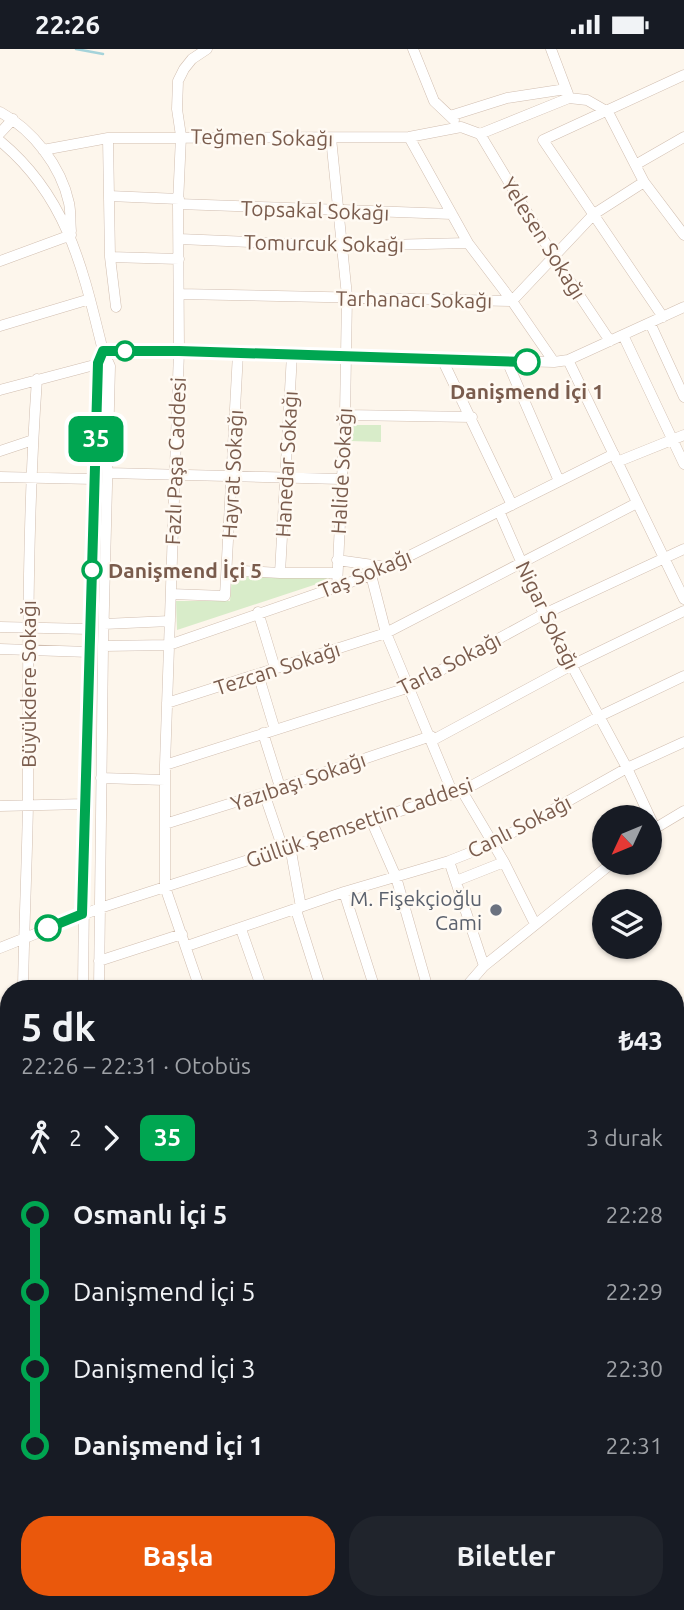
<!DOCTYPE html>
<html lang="tr">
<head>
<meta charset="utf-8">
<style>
  :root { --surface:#171b24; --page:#20242c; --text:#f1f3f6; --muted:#9ea1a6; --accent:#ea580c }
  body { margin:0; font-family:Ubuntu,sans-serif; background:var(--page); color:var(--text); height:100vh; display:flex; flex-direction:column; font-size:26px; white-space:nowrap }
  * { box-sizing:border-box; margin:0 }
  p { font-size:23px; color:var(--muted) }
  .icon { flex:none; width:38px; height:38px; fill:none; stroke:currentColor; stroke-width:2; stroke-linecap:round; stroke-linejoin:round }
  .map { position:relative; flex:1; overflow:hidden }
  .side { position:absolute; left:0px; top:931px; width:684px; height:630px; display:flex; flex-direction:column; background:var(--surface); border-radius:28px 28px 0 0; box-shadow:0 2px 5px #0004 }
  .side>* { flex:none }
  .badge { padding:0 14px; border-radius:10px; font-size:24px; line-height:46px }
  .needle { width:46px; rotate:226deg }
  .fabs { position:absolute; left:592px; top:756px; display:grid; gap:14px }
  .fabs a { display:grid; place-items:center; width:70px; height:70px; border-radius:50%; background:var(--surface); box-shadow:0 2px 5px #0004; font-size:35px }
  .map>.badge { position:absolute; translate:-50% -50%; box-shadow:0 0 0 4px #fff }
  .legs { display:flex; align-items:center; gap:10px; height:77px; padding:0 21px; font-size:23px }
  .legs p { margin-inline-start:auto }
  .overview { display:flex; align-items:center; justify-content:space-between; height:119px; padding:0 21px }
  h1 { font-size:38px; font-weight:600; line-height:52px }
  .primary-button { display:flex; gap:14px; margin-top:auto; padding:14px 21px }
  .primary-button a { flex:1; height:80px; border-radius:28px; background:var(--accent); color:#fff; font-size:28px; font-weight:600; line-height:80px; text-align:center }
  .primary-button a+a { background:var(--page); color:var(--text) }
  ul { padding:0 21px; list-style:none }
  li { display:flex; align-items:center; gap:24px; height:77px; font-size:26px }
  li i { display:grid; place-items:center; width:10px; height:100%; margin:0 9px; background:currentColor }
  li i::after { content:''; width:18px; height:18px; margin:-9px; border:5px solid; border-radius:50%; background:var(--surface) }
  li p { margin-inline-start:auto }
  li:first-child i { background:linear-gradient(#0000 50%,currentColor 0) }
  li:last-child i { background:linear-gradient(currentColor 50%,#0000 0) }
  .status { display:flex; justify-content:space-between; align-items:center; height:49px; padding:0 35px; background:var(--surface); direction:ltr }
  .status svg { height:19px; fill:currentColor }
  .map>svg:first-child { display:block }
  .green { fill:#d8ecc9 }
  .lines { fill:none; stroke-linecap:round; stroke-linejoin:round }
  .stream { stroke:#a5d3da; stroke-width:2.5 }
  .minor-casing { stroke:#d1beb0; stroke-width:11 }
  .major-casing { stroke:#dad1cd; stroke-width:14 }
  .minor { stroke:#fff; stroke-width:10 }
  .major { stroke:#fbd9a5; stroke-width:12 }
  .line-1-casing { stroke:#fff; stroke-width:16 }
  .line-1 { stroke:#00a651; stroke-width:10 }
  .stop-1-dot { fill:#fff; stroke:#00a651; stroke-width:3.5 }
  .worship-dot { fill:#6b7280; stroke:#fffaf3; stroke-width:2.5 }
  .labels { text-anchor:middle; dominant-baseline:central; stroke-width:5; stroke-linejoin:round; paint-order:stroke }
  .street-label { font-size:21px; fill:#7a5c4d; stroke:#fffaf3 }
  .stop-label { font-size:21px; font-weight:bold; fill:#7a5c4d; stroke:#fffaf3 }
  .worship-label { font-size:21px; fill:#5b616d; stroke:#fffaf3; text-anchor:end }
</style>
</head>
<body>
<div class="status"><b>22:26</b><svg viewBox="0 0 49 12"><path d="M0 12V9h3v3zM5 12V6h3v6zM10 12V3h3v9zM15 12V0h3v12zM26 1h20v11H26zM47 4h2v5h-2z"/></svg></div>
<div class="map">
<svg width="684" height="1561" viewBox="0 0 684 1561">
  <rect width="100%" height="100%" fill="#fdf6ec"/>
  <path class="green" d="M 351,376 L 381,376 L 381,393 L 350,392 Z
    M 232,526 L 330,528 L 329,531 L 177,581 L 176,552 L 230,552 Z
    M 90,1552 L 130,1552 L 126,1561 L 88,1561 Z
    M 264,1552 L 313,1552 L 308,1561 L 266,1561 Z"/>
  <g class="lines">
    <path class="stream" d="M 76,0 L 103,5"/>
    <defs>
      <path id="minor" d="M 413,0 L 434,52 L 454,71
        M 551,0 L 568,45
        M 0,63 C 33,81 61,117 69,154 C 71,163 70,173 71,182
        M 450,67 L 507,49 L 566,40
        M 0,84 L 13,70
        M 480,85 L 569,49 L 587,51 L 608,63 L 644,133 L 684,186
        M 480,85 L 555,210 L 610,292
        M 409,88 L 468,194 L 512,252 L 554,313
        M 108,89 L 110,208 L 116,258
        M 331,89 L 347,247 L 345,366 L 337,538
        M 0,92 C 68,148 83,221 103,302 L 110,317 L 103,597 L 99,940
        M 43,101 L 108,89 L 409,88 L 461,78 L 480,85
        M 637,115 L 684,88
        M 109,147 L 179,150
        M 178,155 L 452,165
        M 179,190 L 342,197 L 468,194
        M 110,208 L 179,210
        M 0,212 L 71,186
        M 179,245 L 512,252 L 594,165 L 644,133
        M 663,268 L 543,91 L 684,26
        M 650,274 L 684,348
        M 0,277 L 90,250
        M 623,286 L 684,415
        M 103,302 L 179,302 L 554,313 L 568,311 L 684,258
        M 442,310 L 512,456
        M 568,311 L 684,550
        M 507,312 L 559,432
        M 0,341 L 98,315
        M 345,366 L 472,368
        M 0,402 L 33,391
        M 617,413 L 684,386
        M 108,424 L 341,430
        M 0,428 L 94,430
        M 499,462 L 544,565 L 627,719 L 655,779
        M 337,511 L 387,518
        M 227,521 L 280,524 L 337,524
        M 280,524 L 292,305
        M 371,526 L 386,584 L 453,745
        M 171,545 L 225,547 L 238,304
        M 258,563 L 275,619
        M 104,575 L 170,572
        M 0,578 L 90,580
        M 103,597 L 169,596 L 371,526 L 614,405
        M 0,600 L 89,603
        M 258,625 L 275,681
        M 167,654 L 386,584 L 637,454
        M 263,684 L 280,738
        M 433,691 L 572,616 L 684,562
        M 165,716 L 410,638 L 544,565 L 684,500
        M 101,729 L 165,731
        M 462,742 L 504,813 L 535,875
        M 264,744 L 283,800
        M 0,757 L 85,755
        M 371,771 L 396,828 L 428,940
        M 165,775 L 264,744 L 431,687
        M 649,783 L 684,762
        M 290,797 L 301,858
        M 449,812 L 484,917
        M 456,832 L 504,813
        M 344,843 L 375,940
        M 296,861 L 321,940
        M 241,880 L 262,940
        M 187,897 L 344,843 L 449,812 L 492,795 L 627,719 L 684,693
        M 0,899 L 100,859 L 462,742 L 600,667 L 684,627
        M 99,912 L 182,885
        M 23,940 C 24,878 27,816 28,754 C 28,613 27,471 37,330
        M 83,940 L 85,755 L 98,315 L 103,302
        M 200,940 L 165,838 L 165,716 L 179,302 L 178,155 L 181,87 L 177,60 L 178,32 L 184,20 L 192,10 L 207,0
        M 464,940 L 484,917 L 612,814
        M 676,1007 L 684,1001
        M 0,1015 L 9,1015
        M 676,1029 L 684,1023
        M 0,1163 L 9,1163
        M 0,1259 L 9,1259
        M 5,1286 L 9,1297
        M 676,1305 L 684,1303
        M 0,1437 L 9,1434
        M 0,1466 L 9,1460
        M 6,1561 L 9,1544
        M 76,1561 L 78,1552"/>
      <path id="major" d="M 0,1351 L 9,1347
        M 0,1373 L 9,1370"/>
    </defs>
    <use href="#minor" class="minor-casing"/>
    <use href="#major" class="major-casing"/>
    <use href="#minor" class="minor"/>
    <use href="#major" class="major"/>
  </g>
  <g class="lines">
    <defs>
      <path id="line-1" d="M 48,879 L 82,865 L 98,314 L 103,302 L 179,302 L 527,313"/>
    </defs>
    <use href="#line-1" class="line-1-casing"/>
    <use href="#line-1" class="line-1"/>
  </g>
  <g class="stop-1-dot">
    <circle cx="125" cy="302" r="9"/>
    <circle cx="527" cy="313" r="12"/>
    <circle cx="92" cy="521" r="9"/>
    <circle cx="48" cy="879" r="12"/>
  </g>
  <circle class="worship-dot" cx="496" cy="861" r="7"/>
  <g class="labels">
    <g class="street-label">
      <text transform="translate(262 88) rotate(1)">Teğmen Sokağı</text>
      <text transform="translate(315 161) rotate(2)">Topsakal Sokağı</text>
      <text transform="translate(544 189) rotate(58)">Yelesen Sokağı</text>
      <text transform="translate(324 194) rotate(1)">Tomurcuk Sokağı</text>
      <text transform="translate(414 250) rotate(1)">Tarhanacı Sokağı</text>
      <text transform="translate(175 412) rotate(-88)">Fazlı Paşa Caddesi</text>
      <text transform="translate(286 415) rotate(-87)">Hanedar Sokağı</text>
      <text transform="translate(341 422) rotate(-87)">Halide Sokağı</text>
      <text transform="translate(232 425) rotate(-87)">Hayrat Sokağı</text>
      <text transform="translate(365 524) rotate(-22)">Taş Sokağı</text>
      <text transform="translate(548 566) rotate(64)">Nigar Sokağı</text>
      <text transform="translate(449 614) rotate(-27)">Tarla Sokağı</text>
      <text transform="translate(277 619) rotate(-18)">Tezcan Sokağı</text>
      <text transform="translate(28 635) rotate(-90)">Büyükdere Sokağı</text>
      <text transform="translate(298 732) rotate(-19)">Yazıbaşı Sokağı</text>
      <text transform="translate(359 773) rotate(-19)">Güllük Şemsettin Caddesi</text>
      <text transform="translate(519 777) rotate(-27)">Canlı Sokağı</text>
    </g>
    <g class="stop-label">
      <text x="527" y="342">Danişmend İçi 1</text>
      <text x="108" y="521" text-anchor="start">Danişmend İçi 5</text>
    </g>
    <g class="worship-label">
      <text x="482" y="849">M. Fişekçioğlu<tspan x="482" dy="24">Cami</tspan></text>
    </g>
  </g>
</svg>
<div class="fabs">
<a><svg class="needle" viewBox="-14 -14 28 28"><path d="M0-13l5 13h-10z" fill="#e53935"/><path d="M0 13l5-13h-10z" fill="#9ea1a6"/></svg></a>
<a><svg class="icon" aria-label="layers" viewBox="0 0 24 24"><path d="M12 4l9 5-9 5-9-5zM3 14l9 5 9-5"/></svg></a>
</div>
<b class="badge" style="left:96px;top:390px;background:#00a651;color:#fff">35</b>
<section class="side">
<div class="overview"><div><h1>5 dk</h1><p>22:26 – 22:31 · Otobüs</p></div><b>₺43</b></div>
<div class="legs"><svg class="icon" aria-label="walk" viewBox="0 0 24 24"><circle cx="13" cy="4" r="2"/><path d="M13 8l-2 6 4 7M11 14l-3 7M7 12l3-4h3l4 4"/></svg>2<svg class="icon" aria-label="forward" viewBox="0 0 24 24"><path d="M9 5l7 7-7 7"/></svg><b class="badge" style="background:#00a651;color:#fff">35</b><p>3 durak</p></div>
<ul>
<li><i style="color:#00a651"></i><b>Osmanlı İçi 5</b><p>22:28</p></li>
<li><i style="color:#00a651"></i><span>Danişmend İçi 5</span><p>22:29</p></li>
<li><i style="color:#00a651"></i><span>Danişmend İçi 3</span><p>22:30</p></li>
<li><i style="color:#00a651"></i><b>Danişmend İçi 1</b><p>22:31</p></li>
</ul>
<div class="primary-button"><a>Başla</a><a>Biletler</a></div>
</section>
</div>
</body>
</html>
